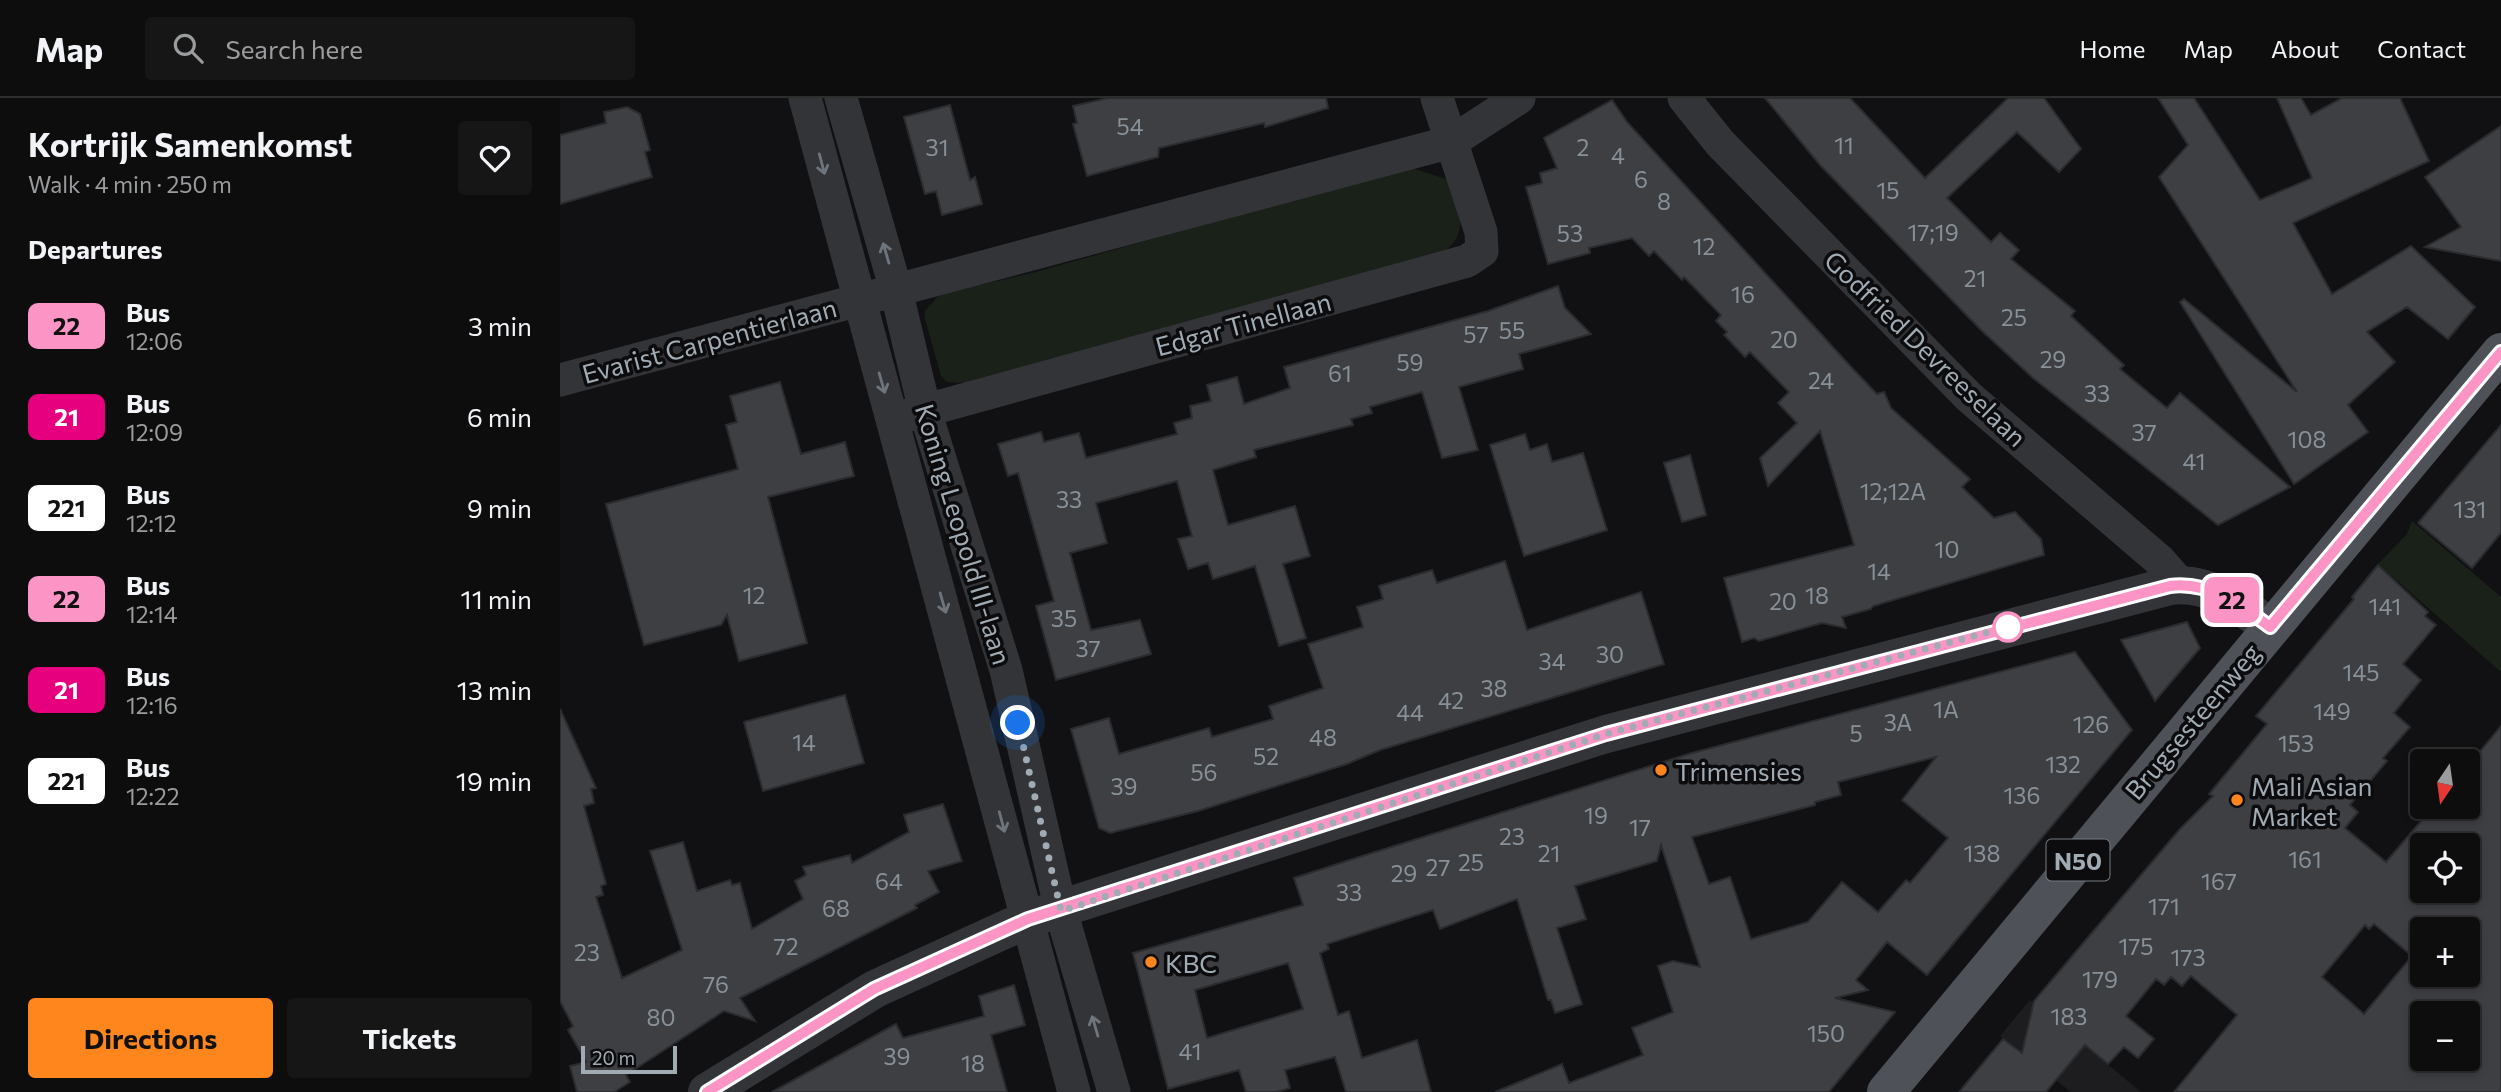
<!DOCTYPE html>
<html lang="en">
<head>
<meta charset="utf-8">
<style>
  :root { --surface:#0d0d0e; --page:#161617; --text:#f1f3f6; --muted:#9a9c9e; --line:#2d2d2e; --accent:#fe861d }
  body { margin:0; font-family:Commissioner,sans-serif; background:var(--page); color:var(--text); height:100vh; display:flex; flex-direction:column; font-size:26px; white-space:nowrap }
  * { box-sizing:border-box; margin:0 }
  p { font-size:23px; color:var(--muted) }
  .icon { flex:none; width:38px; height:38px; fill:none; stroke:currentColor; stroke-width:2; stroke-linecap:round; stroke-linejoin:round }
  .map { position:relative; flex:1; overflow:hidden }
  .drawer { display:flex; flex-direction:column; background:var(--surface); width:560px }
  .drawer>* { flex:none }
  .badge { padding:0 14px; border-radius:10px; font-size:24px; line-height:46px }
  .needle { width:46px; rotate:193deg }
  .fabs { position:absolute; left:1850px; top:651px; display:grid; gap:14px }
  .fabs a { display:grid; place-items:center; width:70px; height:70px; border-radius:7px; background:var(--surface); box-shadow:0 4px 10px #0003,0 0 0 2px var(--line); font-size:35px }
  .scale { position:absolute; left:21px; bottom:18px; width:96px; box-sizing:border-box; padding-left:7px; border:4px solid #a1abb4; border-top:0; font-size:19px; line-height:24px; white-space:nowrap; color:#a1abb4; -webkit-text-stroke:5px #0c0c0e; paint-order:stroke }
  .you { position:absolute; width:35px; height:35px; margin:-18px; border:5px solid #fff; border-radius:50%; background:#1a73e8; box-shadow:0 0 0 10px #1a73e833 }
  .map>.badge { position:absolute; translate:-50% -50%; box-shadow:0 0 0 4px #fff }
  h2 { padding:0 28px; font-size:26px; line-height:63px }
  .round { display:grid; place-items:center; flex:none; width:74px; height:74px; border-radius:7px; background:var(--page) }
  .headline { display:flex; align-items:center; justify-content:space-between; height:119px; padding:0 28px }
  h1 { font-size:33px; font-weight:700; line-height:52px }
  .cta { display:flex; gap:14px; margin-top:auto; padding:14px 28px }
  .cta a { flex:1; height:80px; border-radius:7px; background:var(--accent); color:#111; font-size:28px; font-weight:700; line-height:80px; text-align:center }
  .cta a+a { background:var(--page); color:var(--text) }
  ul { padding:0; list-style:none }
  li { display:flex; align-items:center; gap:21px; height:91px; padding:0 28px }
  li div { flex:1 }
  li b { display:block; font-size:26px }
  li em { font-style:normal }
  li .badge { min-width:77px; font-weight:700; text-align:center }
  header { display:flex; align-items:center; gap:42px; box-sizing:border-box; height:98px; padding:0 35px; background:var(--surface); border-bottom:2px solid var(--line) }
  header strong { font-size:33px }
  nav { display:flex; gap:38px; margin-inline-start:auto; font-size:24px }
  .search { width:490px; height:63px; background:var(--page); display:flex; align-items:center; gap:18px; box-sizing:border-box; padding:0 24px; border-radius:7px; color:var(--muted); font-size:26px }
  main { display:flex; flex:1; min-height:0 }
  .map>svg:first-child { display:block }
  .built { fill:#1d1d20 }
  .green { fill:#192119 }
  .building { fill:#3d3f43; stroke:#2b2c2f; stroke-width:2; fill-rule:evenodd }
  .lines { fill:none; stroke-linecap:round; stroke-linejoin:round }
  .minor { stroke:#323438; stroke-width:33 }
  .tertiary { stroke:#323438; stroke-width:38 }
  .primary { stroke:#4e5157; stroke-width:38 }
  .oneway { stroke:#6f757c }
  .line-casing { stroke:#fff; stroke-width:16 }
  .line { stroke:#fc95c5; stroke-width:10 }
  .walk { stroke:#a1abb4; stroke-width:7; stroke-dasharray:0 12.6 }
  .stop-dot { fill:#fff; stroke:#fc95c5; stroke-width:3.5 }
  .poi-dot { fill:#fe861d; stroke:#0c0c0e; stroke-width:2.5 }
  .labels { text-anchor:middle; dominant-baseline:central; stroke-width:7; stroke-linejoin:round; paint-order:stroke }
  .number-label { font-size:23px; fill:#889098 }
  .shield { fill:#0c0c0e; stroke:#747b82; stroke-width:2 }
  .shield-label { font-size:24px; font-weight:bold; fill:#a1abb4 }
  .street-label { font-size:26px; fill:#a1abb4; stroke:#0c0c0e }
  .poi-label { font-size:26px; fill:#a1abb4; stroke:#0c0c0e; text-anchor:start }
</style>
</head>
<body>
<header>
<strong>Map</strong>
<div class="search"><svg class="icon" aria-label="search" viewBox="0 0 24 24"><circle cx="10" cy="10" r="6"/><path d="M15 15l6 6"/></svg>Search here</div>
<nav><a>Home</a><a>Map</a><a>About</a><a>Contact</a></nav>
</header>
<main>
<section class="drawer">
<div class="headline"><div><h1>Kortrijk Samenkomst</h1><p>Walk · 4 min · 250 m</p></div><a class="round"><svg class="icon" aria-label="heart" viewBox="0 0 24 24"><path d="M12 20l-8-8c-3-5 5-10 8-4 3-6 11-1 8 4z"/></svg></a></div>
<h2>Departures</h2>
<ul>
<li><span class="badge" style="background:#fc95c5;color:#111">22</span><div><b>Bus</b><p>12:06</p></div><em>3 min</em></li>
<li><span class="badge" style="background:#e6007e;color:#fff">21</span><div><b>Bus</b><p>12:09</p></div><em>6 min</em></li>
<li><span class="badge" style="background:#fff;color:#111">221</span><div><b>Bus</b><p>12:12</p></div><em>9 min</em></li>
<li><span class="badge" style="background:#fc95c5;color:#111">22</span><div><b>Bus</b><p>12:14</p></div><em>11 min</em></li>
<li><span class="badge" style="background:#e6007e;color:#fff">21</span><div><b>Bus</b><p>12:16</p></div><em>13 min</em></li>
<li><span class="badge" style="background:#fff;color:#111">221</span><div><b>Bus</b><p>12:22</p></div><em>19 min</em></li>
</ul>
<div class="cta"><a>Directions</a><a>Tickets</a></div>
</section>
<div class="map">
<svg width="1941" height="994" viewBox="0 0 1941 994">
  <rect width="100%" height="100%" fill="#111113"/>
  <path class="built" d="M 1470,902 L 1581,994 L 1511,994 L 1440,938 Z"/>
  <path class="green" d="M 849,69 L 889,82 C 898,109 911,133 885,153 L 407,285 L 387,284 L 381,278 L 365,221 L 365,213 L 380,196 L 472,175 Z
    M 1852,423 L 1941,499 L 1941,574 L 1818,466 L 1847,436 Z"/>
  <path class="building" d="M 548,0 L 766,0 L 768,10 L 705,29 L 704,25 L 599,50 L 598,59 L 527,78 L 513,26 L 517,25 L 513,8 Z
    M 1205,0 L 1290,0 L 1365,80 L 1448,0 L 1484,0 L 1521,51 L 1499,74 L 1457,34 L 1387,100 L 1431,144 L 1440,135 L 1459,152 L 1451,161 L 1515,213 L 1511,218 L 1564,267 L 1560,271 L 1607,310 L 1620,295 L 1730,389 L 1658,427 L 1473,280 L 1421,232 L 1260,67 Z
    M 1598,0 L 1634,0 L 1700,102 L 1752,80 L 1717,0 L 1741,0 L 1751,17 L 1782,0 L 1840,0 L 1869,63 L 1733,125 L 1772,196 L 1851,148 L 1915,209 L 1888,241 L 1847,209 L 1807,234 L 1835,264 L 1788,307 L 1808,334 L 1734,386 L 1620,204 L 1624,201 L 1737,294 L 1599,79 L 1628,47 Z
    M 1052,2 L 1067,24 L 1293,271 L 1317,296 L 1324,294 L 1331,310 L 1410,381 L 1402,389 L 1434,420 L 1455,414 L 1481,441 L 1484,457 L 1313,508 L 1311,511 L 1282,519 L 1286,530 L 1262,525 L 1199,543 L 1194,540 L 1182,544 L 1164,480 L 1294,447 L 1260,333 L 1208,388 L 1200,360 L 1237,325 L 1218,305 L 1229,294 L 1190,254 L 1185,259 L 1164,237 L 1167,234 L 1156,223 L 1161,217 L 1124,179 L 1122,182 L 1094,153 L 1089,158 L 1072,140 L 1029,150 L 1030,155 L 988,166 L 966,89 L 982,85 L 980,75 L 997,70 L 984,40 Z
    M 390,7 L 410,82 L 415,79 L 422,106 L 382,117 L 376,93 L 365,96 L 344,19 Z
    M 67,9 L 80,16 L 90,52 L 85,54 L 92,79 L 0,106 L 0,37 L 46,25 L 44,14 Z
    M 1941,28 L 1941,163 L 1865,149 L 1901,129 L 1865,79 Z
    M 998,188 L 1005,210 L 1031,236 L 959,256 L 963,271 L 899,289 L 918,352 L 882,360 L 862,294 L 810,309 L 812,315 L 791,321 L 793,327 L 694,352 L 696,359 L 653,372 L 668,427 L 735,408 L 750,458 L 723,466 L 746,540 L 719,548 L 695,468 L 653,481 L 648,465 L 628,471 L 618,441 L 632,438 L 617,383 L 536,405 L 547,445 L 510,455 L 531,532 L 580,522 L 591,556 L 496,582 L 476,508 L 494,503 L 458,375 L 448,378 L 438,346 L 481,334 L 484,344 L 519,335 L 526,360 L 617,336 L 614,325 L 632,320 L 630,308 L 651,303 L 647,287 L 677,279 L 684,306 L 730,290 L 724,269 L 928,213 Z
    M 220,284 L 241,356 L 285,344 L 294,378 L 208,399 L 247,545 L 179,563 L 167,517 L 161,527 L 84,547 L 46,406 L 178,371 L 166,327 L 177,324 L 170,298 Z
    M 1941,327 L 1941,435 L 1912,470 L 1858,425 Z
    M 965,336 L 970,352 L 987,346 L 992,364 L 1023,355 L 1047,432 L 964,458 L 930,347 Z
    M 1130,357 L 1146,417 L 1122,424 L 1104,365 Z
    M 945,463 L 967,532 L 1081,494 L 1104,566 L 820,652 L 787,666 L 638,713 L 550,735 L 539,730 L 511,631 L 549,620 L 559,656 L 649,630 L 652,639 L 713,621 L 709,608 L 763,590 L 748,546 L 803,529 L 797,509 L 823,501 L 819,488 L 872,472 L 877,485 Z
    M 1818,467 L 1868,514 L 1865,518 L 1876,527 L 1843,566 L 1861,582 L 1834,615 L 1850,629 L 1823,660 L 1827,663 L 1790,707 L 1798,714 L 1785,730 L 1826,764 L 1873,709 L 1908,709 L 1908,668 L 1941,628 L 1941,994 L 1614,994 L 1677,917 L 1631,878 L 1622,888 L 1611,879 L 1604,887 L 1596,881 L 1566,918 L 1594,941 L 1578,960 L 1564,949 L 1548,966 L 1525,947 L 1486,994 L 1399,994 L 1443,941 L 1462,955 L 1474,903 L 1620,731 L 1653,698 L 1649,696 L 1707,626 L 1696,618 L 1794,501 L 1792,499 ZM 1862,747 L 1908,747 L 1908,793 L 1862,793 ZM 1814,826 L 1852,858 L 1804,916 L 1762,879 L 1805,827 L 1809,831 ZM 1862,831 L 1908,831 L 1908,877 L 1862,877 ZM 1862,915 L 1908,915 L 1908,961 L 1862,961 Z
    M 1627,524 L 1640,550 L 1595,603 L 1561,542 Z
    M 1515,554 L 1572,632 L 1367,877 L 1327,844 L 1296,882 L 1308,892 L 1275,900 L 1335,914 L 1269,994 L 935,994 L 1002,966 L 1009,985 L 1083,957 L 1072,930 L 1113,914 L 1098,868 L 1113,863 L 1140,869 L 1101,747 L 1097,763 L 1015,788 L 1026,821 L 997,830 L 1022,906 L 995,915 L 991,902 L 988,902 L 957,801 L 880,831 L 873,812 L 767,846 L 769,851 L 760,855 L 778,917 L 789,913 L 802,960 L 857,942 L 871,994 L 786,994 L 775,959 L 725,972 L 730,990 L 717,994 L 686,994 L 679,972 L 608,991 L 573,855 L 743,807 L 734,780 L 796,760 L 1132,655 ZM 1376,659 L 1342,702 L 1388,740 L 1350,785 L 1346,782 L 1318,814 L 1282,784 L 1248,824 L 1191,841 L 1170,779 L 1149,786 L 1132,739 L 1255,707 L 1255,704 L 1281,697 L 1278,684 ZM 728,865 L 743,911 L 647,940 L 635,892 Z
    M 285,597 L 304,665 L 203,693 L 184,624 Z
    M 0,611 L 36,690 L 31,691 L 34,705 L 24,708 L 46,786 L 41,788 L 43,797 L 36,799 L 62,880 L 122,852 L 90,753 L 123,744 L 137,793 L 170,782 L 172,787 L 180,785 L 192,831 L 243,801 L 235,783 L 246,777 L 243,769 L 290,757 L 292,765 L 349,734 L 344,717 L 383,706 L 402,763 L 368,773 L 379,794 L 355,807 L 357,810 L 180,900 L 195,923 L 164,913 L 66,977 L 70,984 L 54,994 L 17,994 L 10,968 L 26,964 L 8,932 L 13,928 L 0,903 Z
    M 454,887 L 465,927 L 431,937 L 447,994 L 212,994 L 336,926 L 343,940 L 424,918 L 419,898 Z"/>
  <g class="lines">
    <path class="minor" d="M 245,0 L 514,994
      M 281,0 L 336,192 L 365,313 L 446,572 L 501,813 L 554,994
      M 1124,0 L 1160,45 L 1409,299 L 1599,462 L 1621,487
      M 0,282 L 891,44 L 959,0
      M 345,318 L 907,163 L 922,153 L 921,134 L 877,0"/>
    <path class="tertiary" d="M 147,994 L 315,891 L 468,821 L 1046,636 L 1610,488 C 1649,483 1681,507 1710,529"/>
    <path class="primary" d="M 1326,994 L 1941,254"/>
  </g>
  <defs><path id="oneway-shaft" d="M-6 0H5M1.5-3L5.5 0L1.5 3" fill="none" stroke-width="1.6" stroke-linecap="round" stroke-linejoin="round" transform="scale(1.75)"/></defs>
  <g class="oneway">
    <use href="#oneway-shaft" transform="translate(262 66) rotate(75)"/>
    <use href="#oneway-shaft" transform="translate(326 155) rotate(-106)"/>
    <use href="#oneway-shaft" transform="translate(322 285) rotate(74)"/>
    <use href="#oneway-shaft" transform="translate(383 505) rotate(74)"/>
    <use href="#oneway-shaft" transform="translate(442 724) rotate(75)"/>
    <use href="#oneway-shaft" transform="translate(535 928) rotate(-106)"/>
  </g>
  <g class="lines">
    <defs>
      <path id="line" d="M 147,994 L 314,891 L 468,821 L 1046,636 L 1610,488 C 1649,483 1681,507 1710,529 L 1941,254"/>
    </defs>
    <use href="#line" class="line-casing"/>
    <use href="#line" class="line"/>
    <path class="walk" d="M 458,625 L 501,813 L 1046,636 L 1448,529"/>
  </g>
  <circle class="stop-dot" cx="1448" cy="529" r="14"/>
  <g class="poi-dot">
    <circle cx="1101" cy="672" r="7"/>
    <circle cx="1677" cy="702" r="7"/>
    <circle cx="591" cy="864" r="7"/>
  </g>
  <g class="labels">
    <g class="number-label">
      <text x="570" y="28">54</text>
      <text x="1284" y="47">11</text>
      <text x="377" y="49">31</text>
      <text x="1023" y="49">2</text>
      <text x="1058" y="57">4</text>
      <text x="1081" y="81">6</text>
      <text x="1328" y="92">15</text>
      <text x="1104" y="103">8</text>
      <text x="1373" y="134">17;19</text>
      <text x="1010" y="135">53</text>
      <text x="1144" y="148">12</text>
      <text x="1415" y="180">21</text>
      <text x="1183" y="196">16</text>
      <text x="1454" y="219">25</text>
      <text x="952" y="232">55</text>
      <text x="916" y="236">57</text>
      <text x="1224" y="241">20</text>
      <text x="1493" y="261">29</text>
      <text x="850" y="264">59</text>
      <text x="780" y="275">61</text>
      <text x="1261" y="282">24</text>
      <text x="1537" y="295">33</text>
      <text x="1584" y="334">37</text>
      <text x="1747" y="341">108</text>
      <text x="1634" y="363">41</text>
      <text x="1333" y="393">12;12A</text>
      <text x="509" y="401">33</text>
      <text x="1910" y="411">131</text>
      <text x="1387" y="451">10</text>
      <text x="1319" y="473">14</text>
      <text x="194" y="497">12</text>
      <text x="1257" y="497">18</text>
      <text x="1223" y="503">20</text>
      <text x="1825" y="508">141</text>
      <text x="504" y="520">35</text>
      <text x="528" y="550">37</text>
      <text x="1050" y="556">30</text>
      <text x="992" y="563">34</text>
      <text x="1801" y="574">145</text>
      <text x="934" y="590">38</text>
      <text x="891" y="602">42</text>
      <text x="1386" y="611">1A</text>
      <text x="1772" y="613">149</text>
      <text x="850" y="614">44</text>
      <text x="1338" y="624">3A</text>
      <text x="1531" y="626">126</text>
      <text x="1296" y="635">5</text>
      <text x="763" y="639">48</text>
      <text x="244" y="644">14</text>
      <text x="1736" y="645">153</text>
      <text x="706" y="658">52</text>
      <text x="1503" y="666">132</text>
      <text x="644" y="674">56</text>
      <text x="564" y="688">39</text>
      <text x="1462" y="697">136</text>
      <text x="1036" y="717">19</text>
      <text x="1080" y="729">17</text>
      <text x="952" y="738">23</text>
      <text x="989" y="755">21</text>
      <text x="1422" y="755">138</text>
      <text x="1745" y="761">161</text>
      <text x="911" y="764">25</text>
      <text x="878" y="769">27</text>
      <text x="844" y="775">29</text>
      <text x="329" y="783">64</text>
      <text x="1659" y="783">167</text>
      <text x="789" y="794">33</text>
      <text x="1604" y="808">171</text>
      <text x="276" y="810">68</text>
      <text x="226" y="848">72</text>
      <text x="1576" y="848">175</text>
      <text x="27" y="854">23</text>
      <text x="1628" y="859">173</text>
      <text x="1540" y="881">179</text>
      <text x="156" y="886">76</text>
      <text x="1509" y="918">183</text>
      <text x="101" y="919">80</text>
      <text x="1266" y="935">150</text>
      <text x="630" y="953">41</text>
      <text x="337" y="958">39</text>
      <text x="413" y="965">18</text>
    </g>
    <rect class="shield" x="1486.5" y="741.5" width="63" height="41" rx="5"/>
    <g class="shield-label">
      <text x="1518" y="762">N50</text>
    </g>
    <g class="street-label">
      <text transform="translate(683 225) rotate(-15)">Edgar Tinellaan</text>
      <text transform="translate(149 242) rotate(-15)">Evarist Carpentierlaan</text>
      <text transform="translate(1366 250) rotate(44)">Godfried Devreeselaan</text>
      <text transform="translate(404 436) rotate(73)">Koning Leopold III-laan</text>
      <text transform="translate(1632 623) rotate(-50)">Brugsesteenweg</text>
    </g>
    <g class="poi-label">
      <text x="1115" y="672">Trimensies</text>
      <text x="1691" y="687">Mali Asian<tspan x="1691" dy="30">Market</tspan></text>
      <text x="605" y="864">KBC</text>
    </g>
  </g>
</svg>
<div class="fabs">
<a><svg class="needle" viewBox="-14 -14 28 28"><path d="M0-13l5 13h-10z" fill="#e53935"/><path d="M0 13l5-13h-10z" fill="#9a9c9e"/></svg></a>
<a><svg class="icon" aria-label="locate" viewBox="0 0 24 24"><circle cx="12" cy="12" r="6"/><path d="M12 2v4M12 18v4M2 12h4M18 12h4"/></svg></a>
<a>+</a>
<a>−</a>
</div>
<div class="scale">20 m</div>
<div class="you" style="left:458px;top:625px"></div>
<b class="badge" style="left:1672px;top:502px;background:#fc95c5;color:#111">22</b>
</div>
</main>
</body>
</html>
